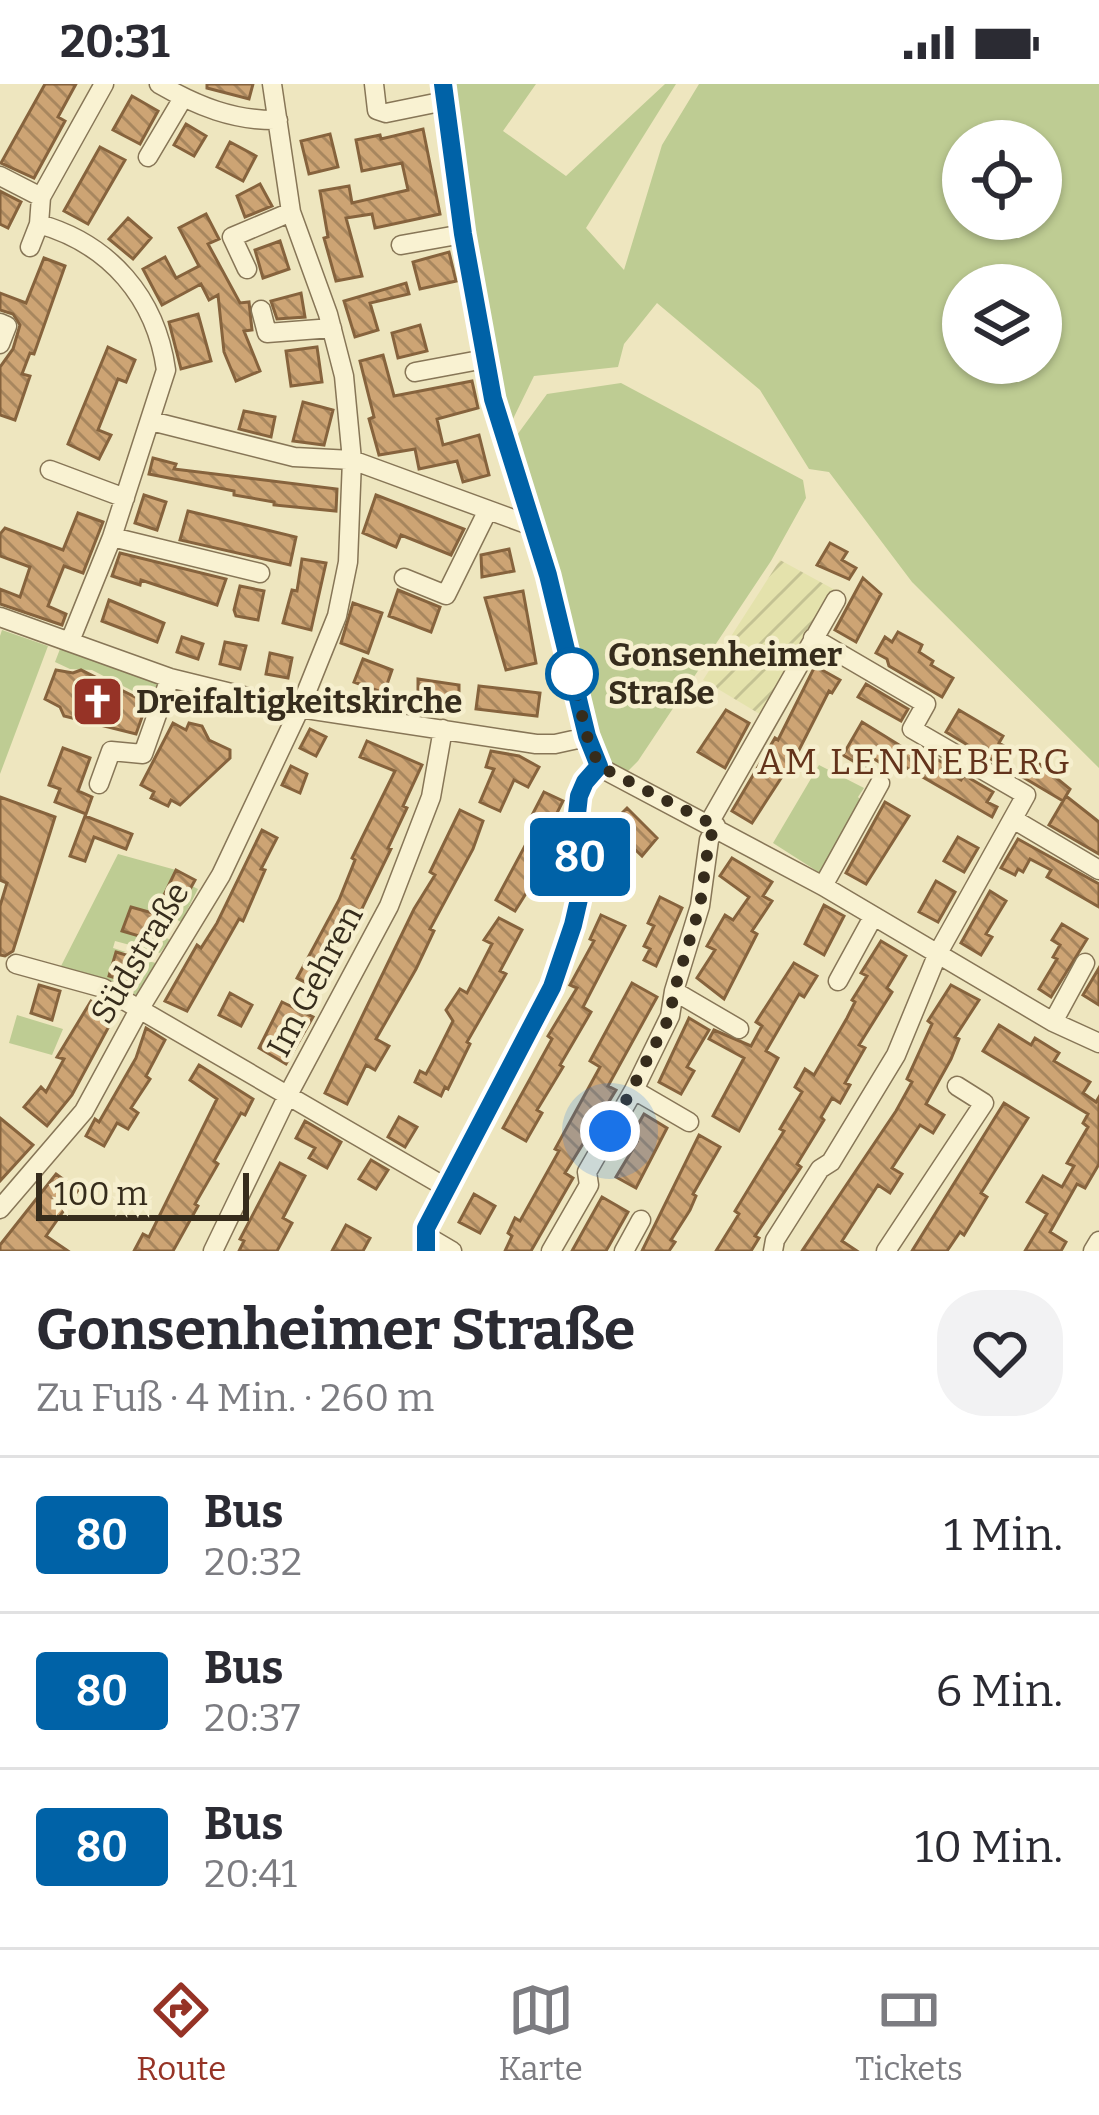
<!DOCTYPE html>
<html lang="de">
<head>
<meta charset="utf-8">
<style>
  :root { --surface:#fff; --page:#f2f2f3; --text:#2b2b33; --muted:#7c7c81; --line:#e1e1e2; --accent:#963326 }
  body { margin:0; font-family:Bitter,serif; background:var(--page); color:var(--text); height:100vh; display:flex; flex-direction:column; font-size:45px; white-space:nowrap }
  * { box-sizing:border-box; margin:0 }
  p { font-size:39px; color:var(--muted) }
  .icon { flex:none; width:66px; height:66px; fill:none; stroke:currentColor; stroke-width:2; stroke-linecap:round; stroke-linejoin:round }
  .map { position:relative; height:1167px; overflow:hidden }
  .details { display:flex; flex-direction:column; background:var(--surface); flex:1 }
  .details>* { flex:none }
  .badge { padding:0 24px; border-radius:9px; font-size:42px; line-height:78px }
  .controls { position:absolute; left:942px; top:36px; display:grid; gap:24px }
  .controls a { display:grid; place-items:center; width:120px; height:120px; border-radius:50%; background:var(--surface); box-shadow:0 3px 9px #0004; font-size:60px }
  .scale { position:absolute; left:36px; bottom:30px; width:213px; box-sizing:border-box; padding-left:12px; border:6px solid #362c1c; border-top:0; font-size:33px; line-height:42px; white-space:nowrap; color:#362c1c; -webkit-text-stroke:9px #f6efce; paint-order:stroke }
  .you { position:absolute; width:60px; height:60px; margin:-30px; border:9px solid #fff; border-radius:50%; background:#1a73e8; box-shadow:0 0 0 18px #1a73e833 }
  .map>.badge { position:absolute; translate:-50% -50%; box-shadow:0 0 0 6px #fff }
  .round { display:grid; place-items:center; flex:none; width:126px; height:126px; border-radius:48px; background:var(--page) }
  .head { display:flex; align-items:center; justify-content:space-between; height:204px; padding:0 36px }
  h1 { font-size:57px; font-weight:700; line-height:90px }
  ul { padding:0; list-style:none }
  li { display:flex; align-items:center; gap:36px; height:156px; padding:0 36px; border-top:3px solid var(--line) }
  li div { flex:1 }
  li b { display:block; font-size:45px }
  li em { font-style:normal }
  li .badge { min-width:132px; font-weight:700; text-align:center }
  .status { display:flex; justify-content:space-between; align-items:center; height:84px; padding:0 60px; background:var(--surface); direction:ltr }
  .status svg { height:33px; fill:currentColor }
  .dock { display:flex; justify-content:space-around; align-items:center; height:168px; border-top:3px solid var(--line); background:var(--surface); font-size:33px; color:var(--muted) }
  .dock a { display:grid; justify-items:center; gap:6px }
  .dock .on { color:var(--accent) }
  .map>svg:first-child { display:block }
  .farmland { fill:url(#farmland-furrows) }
  .green { fill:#becc93; fill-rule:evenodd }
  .building { fill:url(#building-back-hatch); stroke:#86633d; stroke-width:3 }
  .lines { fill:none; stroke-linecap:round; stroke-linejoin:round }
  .minor-casing { stroke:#877657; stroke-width:21 }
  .minor { stroke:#f9f2d2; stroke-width:18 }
  .line-casing { stroke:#fff; stroke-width:27 }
  .line { stroke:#0062a7; stroke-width:18 }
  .walk { stroke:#362c1c; stroke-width:12; stroke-dasharray:0 21.6 }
  .stop-dot { fill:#fff; stroke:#0062a7; stroke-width:6 }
  .labels { text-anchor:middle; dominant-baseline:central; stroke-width:9; stroke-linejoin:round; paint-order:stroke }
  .stop-label { font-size:33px; font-weight:bold; fill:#362c1c; stroke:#f6efce; text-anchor:start }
  .poi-label { font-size:33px; font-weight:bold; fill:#362c1c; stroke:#f6efce; text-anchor:start }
  .street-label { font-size:33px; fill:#362c1c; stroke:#f6efce }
  .neighbourhood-label { font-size:36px; letter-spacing:3px; fill:#63331b; stroke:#f6efce }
</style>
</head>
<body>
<div class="status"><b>20:31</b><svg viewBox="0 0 49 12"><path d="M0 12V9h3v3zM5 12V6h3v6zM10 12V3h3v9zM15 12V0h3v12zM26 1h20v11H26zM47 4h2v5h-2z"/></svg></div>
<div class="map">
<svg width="1099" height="1167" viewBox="0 0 1099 1167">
  <defs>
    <pattern id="farmland-furrows" width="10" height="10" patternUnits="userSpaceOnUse" patternTransform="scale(3)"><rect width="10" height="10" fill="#e4e2ac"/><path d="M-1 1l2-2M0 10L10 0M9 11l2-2" fill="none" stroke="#c4c293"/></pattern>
    <pattern id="building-back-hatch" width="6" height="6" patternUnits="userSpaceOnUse" patternTransform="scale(3)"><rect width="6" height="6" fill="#cda474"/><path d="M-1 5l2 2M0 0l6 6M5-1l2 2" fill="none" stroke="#a7865e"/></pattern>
  </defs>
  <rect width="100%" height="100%" fill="#eee6bf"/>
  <path class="farmland" d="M 780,476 L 835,506 L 763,632 L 703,596 Z"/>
  <path class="green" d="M 448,0 L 536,0 L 503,47 L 566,92 L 665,0 L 676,0 L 586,144 L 624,186 L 662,61 L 699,0 L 1099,0 L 1099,684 L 912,498 L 829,388 L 809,385 L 760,306 L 657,219 L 624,260 L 618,283 L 534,292 L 512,337 L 503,340 ZM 963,57 L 1041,57 L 1041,135 L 963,135 ZM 963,201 L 1041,201 L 1041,279 L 963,279 Z
    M 621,299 L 803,396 L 806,414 L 771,477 L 638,677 L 625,690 L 599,668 L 578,567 L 569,561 L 565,550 L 570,539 L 554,478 L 546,473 L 545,453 L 516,368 L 520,366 L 517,351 L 547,310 Z
    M 2,546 L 48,562 L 0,690 L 0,552 Z
    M 60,565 L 159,599 L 152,617 L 92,586 L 70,585 L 55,578 Z
    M 819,681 L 864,704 L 858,713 L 863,719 L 823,791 L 773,759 Z
    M 118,770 L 176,786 L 164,811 L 165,815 L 183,820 L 192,802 L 198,805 L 181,838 L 162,827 L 160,833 L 165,840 L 160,850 L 170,856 L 160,869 L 115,857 L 113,864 L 126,868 L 115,869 L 109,892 L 135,900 L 143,876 L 156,879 L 136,911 L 59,886 Z
    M 17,931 L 63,945 L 52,971 L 9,959 Z"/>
  <path class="building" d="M 45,0 L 76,0 L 58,33 L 65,37 L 34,94 L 1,79 Z
    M 207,0 L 253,0 L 249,15 L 207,4 Z
    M 132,12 L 158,27 L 140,60 L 113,46 Z
    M 186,40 L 206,52 L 194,72 L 174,61 Z
    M 423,45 L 440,130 L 375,144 L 372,130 L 346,134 L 362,192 L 336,197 L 324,154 L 328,153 L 320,107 L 349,102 L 352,119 L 408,106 L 402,79 L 362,87 L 356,56 L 380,51 L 381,55 Z
    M 330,50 L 338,83 L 309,90 L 301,57 Z
    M 230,58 L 256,72 L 243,97 L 217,83 Z
    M 100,63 L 125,76 L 88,140 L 64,127 Z
    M 260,100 L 272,122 L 245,133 L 237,112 Z
    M 0,107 L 21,118 L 8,144 L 0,140 Z
    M 206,130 L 219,155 L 208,160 L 240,219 L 249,218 L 252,246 L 244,247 L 260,287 L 236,297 L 224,268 L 218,211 L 209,216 L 201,200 L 162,221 L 143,185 L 165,173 L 176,194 L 199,182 L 179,144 Z
    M 128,134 L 151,154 L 133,175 L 109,155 Z
    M 280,157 L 289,185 L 263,194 L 255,166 Z
    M 449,168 L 456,197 L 420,205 L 413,178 Z
    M 44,174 L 65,182 L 34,270 L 30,269 L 22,290 L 30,292 L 15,336 L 0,331 L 0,283 L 13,265 L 20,241 L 13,230 L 0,226 L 0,209 L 26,219 Z
    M 406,199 L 409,210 L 370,219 L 378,246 L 355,253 L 344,217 Z
    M 301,209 L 305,233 L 277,235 L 271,217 Z
    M 198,230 L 211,277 L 181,285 L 169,238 Z
    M 420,241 L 427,267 L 398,274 L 392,249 Z
    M 108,263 L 135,276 L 126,298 L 118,295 L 98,346 L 111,351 L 99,375 L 68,360 Z
    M 317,263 L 322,298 L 291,302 L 286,267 Z
    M 383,271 L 394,312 L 472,297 L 478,324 L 437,335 L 443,361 L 479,351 L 489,391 L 463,398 L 457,377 L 419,385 L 415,365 L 379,371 L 369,335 L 374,333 L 360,277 Z
    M 303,318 L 333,326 L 324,361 L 293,357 Z
    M 244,327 L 275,333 L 271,353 L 239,345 Z
    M 153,374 L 176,380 L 174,385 L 337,405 L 336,427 L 274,421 L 274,418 L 234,411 L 234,407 L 149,390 Z
    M 144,411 L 166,418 L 157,446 L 135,439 Z
    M 376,411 L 464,445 L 451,471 L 401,451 L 396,463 L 363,449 Z
    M 188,427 L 296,453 L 290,481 L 180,456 Z
    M 78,429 L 103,438 L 83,489 L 64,482 L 48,522 L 66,530 L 62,541 L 0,520 L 0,505 L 20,513 L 30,483 L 0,472 L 0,450 L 5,444 L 63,466 Z
    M 830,459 L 847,468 L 842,476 L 856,484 L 849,495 L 817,481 Z
    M 509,465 L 514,487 L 482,493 L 481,471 Z
    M 120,469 L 226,495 L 217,521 L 141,496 L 140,501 L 112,492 Z
    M 302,475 L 326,479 L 311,546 L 283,539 L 292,506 L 297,507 Z
    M 863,494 L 881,510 L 856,558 L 835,546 Z
    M 240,502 L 264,507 L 258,536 L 236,532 L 234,526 Z
    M 398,506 L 440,523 L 431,548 L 389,532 Z
    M 523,507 L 536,579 L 506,586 L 485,514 Z
    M 109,516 L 164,539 L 157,558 L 102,537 Z
    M 353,519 L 382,529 L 368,569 L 341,559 Z
    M 898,548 L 922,561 L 919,568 L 933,577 L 931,581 L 953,594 L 942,613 L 889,582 L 887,575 L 876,569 L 885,553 L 892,558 Z
    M 182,553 L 203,560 L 198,575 L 177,568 Z
    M 225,558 L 246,562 L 240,585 L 220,580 Z
    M 270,569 L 292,574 L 288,594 L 266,590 Z
    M 363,575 L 392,586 L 384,609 L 354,598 Z
    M 815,582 L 840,596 L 832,609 L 829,607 L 798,668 L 752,739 L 732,727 L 775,654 L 778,656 Z
    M 56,586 L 73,589 L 81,586 L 147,619 L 136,650 L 64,632 L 60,623 L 45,615 Z
    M 418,595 L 459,601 L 459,627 L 418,625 Z
    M 866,600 L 908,625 L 901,637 L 858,613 Z
    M 479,602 L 540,609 L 537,632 L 476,625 Z
    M 726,626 L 749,639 L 725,684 L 698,668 Z
    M 959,626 L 1003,652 L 999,659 L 1009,665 L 1001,681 L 946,648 Z
    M 862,638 L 912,669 L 916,663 L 945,680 L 942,685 L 961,696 L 964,691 L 993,708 L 987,718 L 997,723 L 992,733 L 900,680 L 899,683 L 887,676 L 884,681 L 871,673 L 865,684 L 843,671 Z
    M 173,639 L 186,646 L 189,639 L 202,642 L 209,656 L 230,666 L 230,674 L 180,721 L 171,716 L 168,722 L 151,714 L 154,708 L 141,701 Z
    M 310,645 L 326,653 L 316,672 L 300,664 Z
    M 367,657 L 422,681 L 403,722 L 407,724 L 388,764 L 391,765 L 322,907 L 297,894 L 339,816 L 355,776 L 352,774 L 395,687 L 360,673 Z
    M 63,664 L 90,674 L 78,707 L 92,713 L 86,730 L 55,718 L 60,705 L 49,701 Z
    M 491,667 L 519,672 L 539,683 L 528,703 L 514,696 L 500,727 L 480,718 L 494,685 L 486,683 Z
    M 1032,674 L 1070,705 L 1063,717 L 1021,692 Z
    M 291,682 L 307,690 L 300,709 L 282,701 Z
    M 544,708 L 563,717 L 539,765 L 550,771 L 515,827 L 496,816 L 534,745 L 527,741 Z
    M 1066,712 L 1099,738 L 1099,770 L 1049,741 Z
    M 0,713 L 55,733 L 13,867 L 5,872 L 0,871 L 0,822 L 7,799 L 0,796 Z
    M 885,718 L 909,732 L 866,800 L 846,789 Z
    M 627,724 L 657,754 L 642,772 L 610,741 Z
    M 460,726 L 483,737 L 473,765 L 430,845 L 434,847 L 416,885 L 376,955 L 389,962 L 375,986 L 366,981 L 347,1020 L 325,1009 L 414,825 L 435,791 L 430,788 Z
    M 85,732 L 132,750 L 126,765 L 94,753 L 85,777 L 70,772 Z
    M 262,746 L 277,754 L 261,785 L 265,786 L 243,837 L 239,835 L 187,927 L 165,917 L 197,861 L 201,864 L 217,839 Z
    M 958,753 L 978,764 L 964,788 L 944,777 Z
    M 1018,755 L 1099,800 L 1099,823 L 1047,793 L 1051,786 L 1030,775 L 1023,788 L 1018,785 L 1015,791 L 1001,784 Z
    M 732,774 L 772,798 L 763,812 L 772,817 L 752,847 L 757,850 L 724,915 L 697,894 L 715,866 L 707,862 L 725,831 L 733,836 L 749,813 L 720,792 Z
    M 176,786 L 195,796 L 171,840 L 160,833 L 164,811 Z
    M 936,797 L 955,808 L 938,838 L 919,828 Z
    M 990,807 L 1006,817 L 986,850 L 992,853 L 981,871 L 961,859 Z
    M 660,813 L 682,824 L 656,882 L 644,876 L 650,865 L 644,862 L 654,842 L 648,839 Z
    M 824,821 L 844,832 L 824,871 L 805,860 Z
    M 131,823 L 156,830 L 149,855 L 122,847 Z
    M 601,831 L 625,842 L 583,923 L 591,928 L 560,981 L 563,983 L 537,1026 L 542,1029 L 526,1057 L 503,1044 L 552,955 L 548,952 L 577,904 L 570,901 L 594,857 L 590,855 Z
    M 499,834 L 522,846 L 500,887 L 506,890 L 467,958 L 470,960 L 448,1005 L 445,1003 L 441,1012 L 415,998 L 420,987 L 426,990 L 432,979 L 453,937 L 446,926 L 460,905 L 467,909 L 492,860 L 484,856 Z
    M 1062,840 L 1087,855 L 1051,913 L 1039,905 L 1057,875 L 1053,873 L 1060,861 L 1052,856 Z
    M 881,857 L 906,872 L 887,904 L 892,908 L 859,961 L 865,964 L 845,999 L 850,1001 L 840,1019 L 832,1014 L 821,1033 L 824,1036 L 797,1080 L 801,1083 L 755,1152 L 759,1154 L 751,1167 L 716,1167 L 739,1130 L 735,1127 L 784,1047 L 780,1045 L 802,1008 L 795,1003 L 805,985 L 814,991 L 847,934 L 855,918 L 852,916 L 867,892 L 861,889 Z
    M 116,868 L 143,876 L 136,900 L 109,892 Z
    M 794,879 L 817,892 L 804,913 L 799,910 L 766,967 L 778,974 L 739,1047 L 713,1032 L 744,974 L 709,955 L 714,946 L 751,962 L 762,942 L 756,938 Z
    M 1099,884 L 1099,921 L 1083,911 Z
    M 632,899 L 657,913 L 608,1002 L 616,1006 L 565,1089 L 573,1094 L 531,1167 L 505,1167 L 512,1152 L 508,1149 L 515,1134 L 520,1137 L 559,1067 L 555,1065 L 600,983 L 590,977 Z
    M 39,901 L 60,907 L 52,936 L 31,929 Z
    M 951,901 L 979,916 L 955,953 L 959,955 L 951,975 L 926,1020 L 944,1031 L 933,1049 L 920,1041 L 892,1084 L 902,1090 L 890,1109 L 878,1101 L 842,1157 L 857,1167 L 802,1167 L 896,1027 L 912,998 L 907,995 L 932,940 L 928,937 Z
    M 230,909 L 252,921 L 241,942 L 219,931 Z
    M 91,917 L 115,931 L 72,1011 L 47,1042 L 24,1023 L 41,1003 L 46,1008 L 64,975 L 57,973 Z
    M 282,918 L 313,933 L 286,980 L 259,964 Z
    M 689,934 L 709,946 L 687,983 L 694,987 L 681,1010 L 659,998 Z
    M 999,941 L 1031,961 L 1035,954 L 1059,969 L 1054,977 L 1090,998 L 1083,1009 L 1096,1018 L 1099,1013 L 1099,1080 L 1085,1104 L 1077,1100 L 1050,1148 L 1066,1158 L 1061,1167 L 1025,1167 L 1047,1130 L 1027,1118 L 1043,1092 L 1062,1103 L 1074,1082 L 1067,1079 L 1088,1043 L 1083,1039 L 1088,1030 L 983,967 Z
    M 146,944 L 165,956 L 146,992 L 150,995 L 131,1024 L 138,1029 L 128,1045 L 117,1039 L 104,1062 L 86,1052 L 95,1035 L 99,1038 L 136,974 Z
    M 199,981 L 253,1015 L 245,1031 L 241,1029 L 214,1077 L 218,1080 L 195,1120 L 198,1122 L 173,1167 L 134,1167 L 143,1150 L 149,1153 L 217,1015 L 190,996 Z
    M 1004,1019 L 1028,1034 L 981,1109 L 987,1113 L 964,1151 L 960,1148 L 947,1167 L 912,1167 Z
    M 644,1030 L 667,1044 L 636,1104 L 616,1093 L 637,1058 L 630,1054 Z
    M 399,1033 L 417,1043 L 405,1063 L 388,1053 Z
    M 0,1034 L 33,1061 L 0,1097 Z
    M 305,1037 L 341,1058 L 327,1084 L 309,1074 L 315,1064 L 296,1054 Z
    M 699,1051 L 720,1063 L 693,1110 L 696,1112 L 690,1126 L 671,1156 L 675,1158 L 669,1167 L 642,1167 Z
    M 371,1076 L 388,1086 L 376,1105 L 359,1095 Z
    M 280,1079 L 305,1092 L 283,1134 L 292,1139 L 277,1167 L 239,1167 L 244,1157 L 240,1155 Z
    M 56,1090 L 78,1106 L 46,1152 L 68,1167 L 0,1167 L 0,1161 Z
    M 474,1110 L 495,1122 L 480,1149 L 459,1138 Z
    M 602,1113 L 628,1128 L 606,1167 L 572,1167 Z
    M 346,1141 L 370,1154 L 363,1167 L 332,1167 Z"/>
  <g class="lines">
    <defs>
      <path id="minor" d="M 159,0 C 197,22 234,37 278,36
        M 374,0 L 377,26 L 386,29 L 445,17
        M 443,0 L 463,150 L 493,315 L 548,491 L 587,653 L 599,683 L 823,802 L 1053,938 L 1099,959
        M 148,73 L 183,14
        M 0,92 L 41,113
        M 39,140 C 110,160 156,214 166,286 L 112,453 L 70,557
        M 401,161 L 463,150
        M 30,163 L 39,140 L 41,113 L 104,0
        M 247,185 L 232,153 L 291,128
        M 261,226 L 267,249 L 332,244
        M 0,239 L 7,242 L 0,260
        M 415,288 L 485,275
        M 151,337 L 294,373 L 352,376 L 532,442
        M 50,386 L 125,414
        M 112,453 L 260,489
        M 404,494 L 446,511 L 488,426
        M 0,533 L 170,594 L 280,621 L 536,660 L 555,660 L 587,653
        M 99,700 L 111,667 L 143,670 L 170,594
        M 1013,735 L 1099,786
        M 709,739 L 836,516
        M 823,802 L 880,699
        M 16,880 L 103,904 L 447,1104
        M 838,897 L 873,833
        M 674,907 L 739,945
        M 1053,938 L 1085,879
        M 634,1006 L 689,1038
        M 0,1125 L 84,1027 L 140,924 L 221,791 L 300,624 L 337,532 L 348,478 L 352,376 L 344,292 L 328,230 L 291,128 L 272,0
        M 425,1157 L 435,1157 L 452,1167
        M 213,1167 L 289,1009 L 389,822 L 431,713 L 443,645
        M 426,1167 L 426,1144 L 552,903 L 573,841 L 585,789 L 575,748 L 579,712 L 585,697 L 599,683
        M 551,1167 L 589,1101 L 587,1088 L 634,1006 L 670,932 L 674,907 L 700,822 L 709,756 L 716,742
        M 624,1167 L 641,1136
        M 773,1167 L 775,1156 L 820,1085 L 831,1078 L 896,971 L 938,869 L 1026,711 L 912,645 L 926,620 L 813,554
        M 886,1167 L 984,1019 L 957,1002
        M 1093,1167 L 1099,1157"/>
    </defs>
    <use href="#minor" class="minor-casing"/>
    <use href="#minor" class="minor"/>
  </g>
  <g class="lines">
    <defs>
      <path id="line" d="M 426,1167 L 426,1144 L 552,903 L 573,841 L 585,789 L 575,748 L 579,712 L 585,698 L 599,682 L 587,652 L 548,491 L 493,315 L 463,150 L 443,0"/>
    </defs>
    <use href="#line" class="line-casing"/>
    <use href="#line" class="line"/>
    <path class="walk" d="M 572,590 L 587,652 L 599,682 L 716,742 L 709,756 L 700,822 L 674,907 L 670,932 L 610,1047"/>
  </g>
  <defs>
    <symbol id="church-square" viewBox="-11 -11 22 22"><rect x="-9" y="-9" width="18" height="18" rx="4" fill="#963326" stroke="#f6efce"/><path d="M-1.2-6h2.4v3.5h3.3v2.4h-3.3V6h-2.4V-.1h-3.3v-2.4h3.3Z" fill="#fff"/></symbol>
  </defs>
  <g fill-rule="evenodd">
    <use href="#church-square" x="68" y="588" width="59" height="59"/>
  </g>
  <circle class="stop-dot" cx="572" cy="590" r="24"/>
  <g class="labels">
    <g class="stop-label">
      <text x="608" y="571">Gonsenheimer<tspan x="608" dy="38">Straße</tspan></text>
    </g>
    <g class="poi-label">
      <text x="136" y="618">Dreifaltigkeitskirche</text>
    </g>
    <g class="street-label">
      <text transform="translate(140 869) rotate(-59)">Südstraße</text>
      <text transform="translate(315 897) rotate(-62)">Im Gehren</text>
    </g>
    <g class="neighbourhood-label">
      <text x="915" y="678">AM LENNEBERG</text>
    </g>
  </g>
</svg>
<div class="controls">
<a><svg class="icon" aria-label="locate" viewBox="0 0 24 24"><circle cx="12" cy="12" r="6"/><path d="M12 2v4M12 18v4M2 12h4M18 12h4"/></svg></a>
<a><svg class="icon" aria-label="layers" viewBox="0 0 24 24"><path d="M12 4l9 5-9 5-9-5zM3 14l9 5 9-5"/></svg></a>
</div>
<div class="scale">100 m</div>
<div class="you" style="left:610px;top:1047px"></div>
<b class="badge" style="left:580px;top:773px;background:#0062a7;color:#fff">80</b>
</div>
<section class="details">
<div class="head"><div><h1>Gonsenheimer Straße</h1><p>Zu Fuß · 4 Min. · 260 m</p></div><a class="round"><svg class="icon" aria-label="heart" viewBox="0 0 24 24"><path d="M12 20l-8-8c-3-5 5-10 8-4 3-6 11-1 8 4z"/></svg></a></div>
<ul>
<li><span class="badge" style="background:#0062a7;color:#fff">80</span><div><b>Bus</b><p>20:32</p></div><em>1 Min.</em></li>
<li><span class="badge" style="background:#0062a7;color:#fff">80</span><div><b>Bus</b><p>20:37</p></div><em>6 Min.</em></li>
<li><span class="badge" style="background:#0062a7;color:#fff">80</span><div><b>Bus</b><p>20:41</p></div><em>10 Min.</em></li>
</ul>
</section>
<nav class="dock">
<a class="on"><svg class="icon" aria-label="directions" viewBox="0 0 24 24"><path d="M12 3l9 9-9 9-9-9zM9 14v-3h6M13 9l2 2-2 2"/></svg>Route</a>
<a><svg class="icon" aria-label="map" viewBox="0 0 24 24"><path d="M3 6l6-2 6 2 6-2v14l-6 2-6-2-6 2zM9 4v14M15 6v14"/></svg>Karte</a>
<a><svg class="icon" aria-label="tickets" viewBox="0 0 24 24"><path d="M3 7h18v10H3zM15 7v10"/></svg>Tickets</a>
</nav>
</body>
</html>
